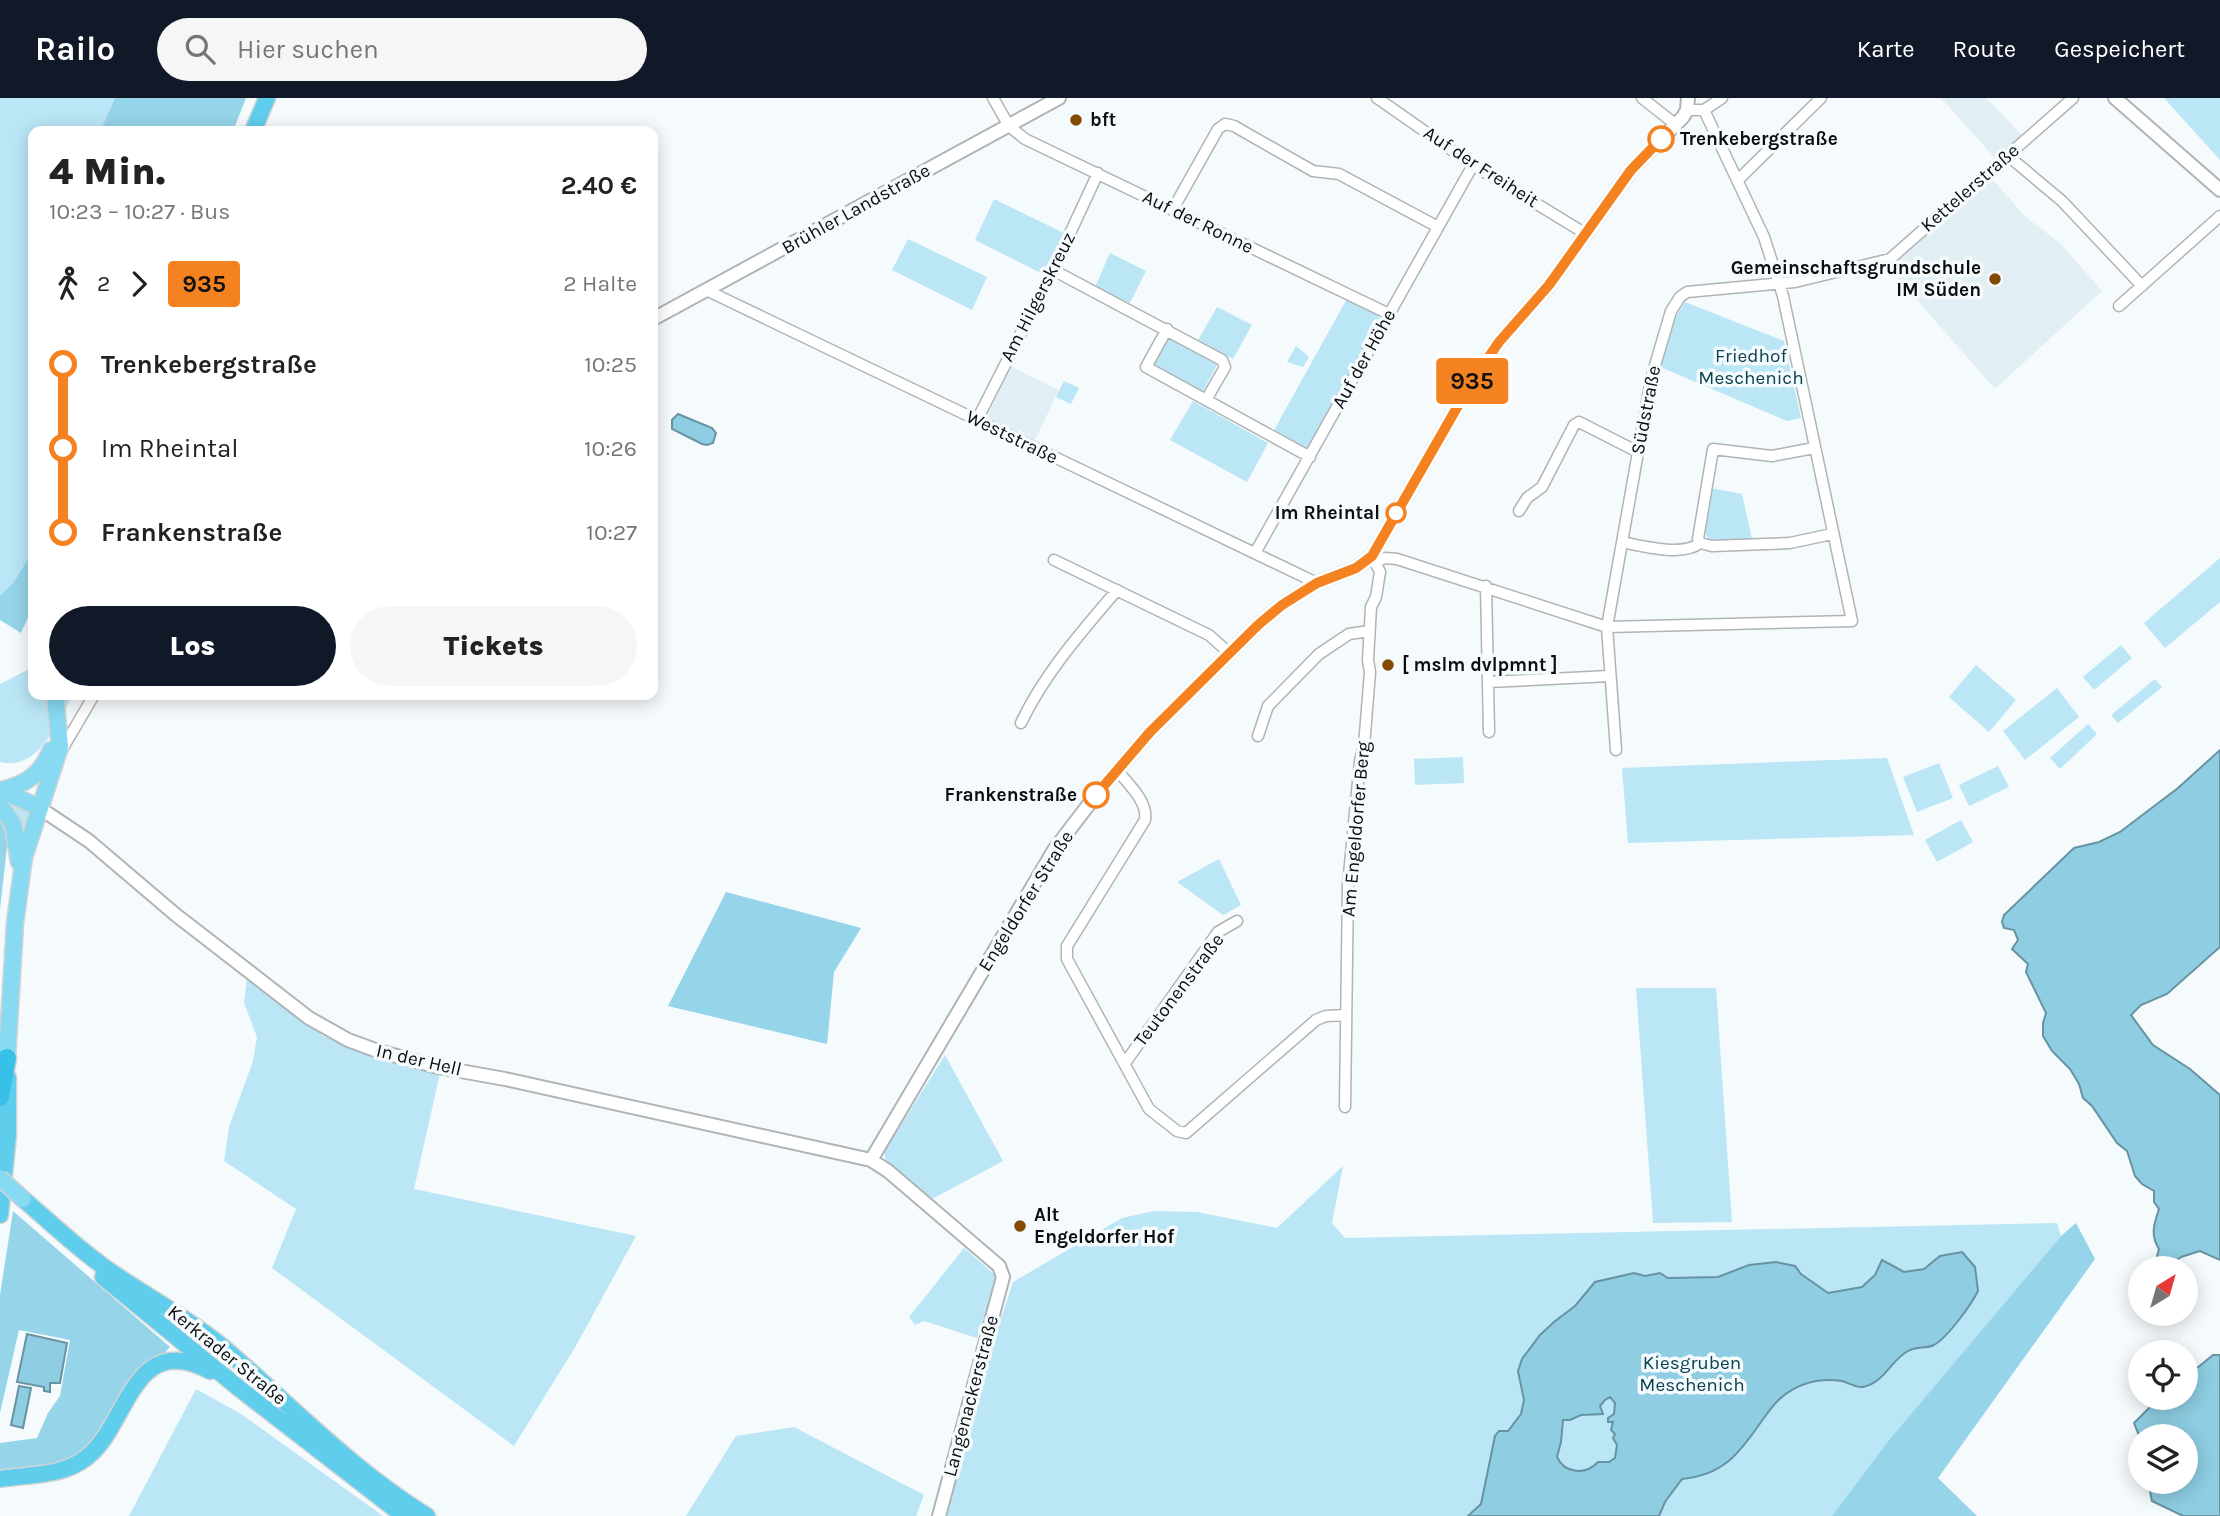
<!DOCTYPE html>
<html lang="de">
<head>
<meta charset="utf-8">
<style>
  :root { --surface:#fff; --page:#f6f6f6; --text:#222; --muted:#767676; --accent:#111827 }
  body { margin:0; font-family:Karla,sans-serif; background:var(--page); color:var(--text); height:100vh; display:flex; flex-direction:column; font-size:26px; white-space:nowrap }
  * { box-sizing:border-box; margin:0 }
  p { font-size:23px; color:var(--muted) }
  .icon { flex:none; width:38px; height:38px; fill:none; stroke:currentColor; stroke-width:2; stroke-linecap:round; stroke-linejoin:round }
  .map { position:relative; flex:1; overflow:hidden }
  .sheet { position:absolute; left:28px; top:28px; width:630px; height:574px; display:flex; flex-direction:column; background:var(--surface); border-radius:14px; box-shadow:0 4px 18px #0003 }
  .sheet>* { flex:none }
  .badge { padding:0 14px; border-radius:5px; font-size:24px; line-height:46px }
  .needle { width:46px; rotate:37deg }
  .controls { position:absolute; left:2128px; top:1158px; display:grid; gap:14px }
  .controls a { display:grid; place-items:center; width:70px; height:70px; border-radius:50%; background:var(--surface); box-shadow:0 4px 18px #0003; font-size:35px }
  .map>.badge { position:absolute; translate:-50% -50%; box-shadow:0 0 0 4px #fff }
  .legs { display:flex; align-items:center; gap:10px; height:77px; padding:0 21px; font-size:23px }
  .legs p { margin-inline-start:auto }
  .overview { display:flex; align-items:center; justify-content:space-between; height:119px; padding:0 21px }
  h1 { font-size:38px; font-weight:800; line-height:52px }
  .primary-button { display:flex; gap:14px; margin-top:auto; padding:14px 21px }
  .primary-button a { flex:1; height:80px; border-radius:42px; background:var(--accent); color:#fff; font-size:28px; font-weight:800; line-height:80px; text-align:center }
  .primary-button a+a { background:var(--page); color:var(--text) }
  ul { padding:0 21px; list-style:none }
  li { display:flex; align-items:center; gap:24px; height:84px; font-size:26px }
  li i { display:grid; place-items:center; width:10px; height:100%; margin:0 9px; background:currentColor }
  li i::after { content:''; width:18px; height:18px; margin:-9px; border:5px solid; border-radius:50%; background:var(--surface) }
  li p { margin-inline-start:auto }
  li:first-child i { background:linear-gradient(#0000 50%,currentColor 0) }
  li:last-child i { background:linear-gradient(currentColor 50%,#0000 0) }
  header { display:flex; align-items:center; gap:42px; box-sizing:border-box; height:98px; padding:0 35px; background:var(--accent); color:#fff }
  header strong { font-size:33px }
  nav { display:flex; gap:38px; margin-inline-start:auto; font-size:24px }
  .search { width:490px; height:63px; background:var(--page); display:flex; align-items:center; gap:18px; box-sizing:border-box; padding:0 24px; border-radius:38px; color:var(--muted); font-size:26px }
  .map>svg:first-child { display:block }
  .built { fill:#e1eff4 }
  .green { fill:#bae6f6 }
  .forest { fill:#96d4ea }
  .water { fill:#8ecde2; stroke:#6793a2; stroke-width:2; fill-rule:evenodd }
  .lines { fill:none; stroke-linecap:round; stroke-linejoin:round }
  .minor-casing { stroke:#afb4b6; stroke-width:13 }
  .tertiary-casing { stroke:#afb4b6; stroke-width:16 }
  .primary-casing { stroke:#d3d3d4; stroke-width:19 }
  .trunk-casing { stroke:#d3d3d4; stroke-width:19 }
  .motorway-casing { stroke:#d3d3d4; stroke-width:21 }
  .minor { stroke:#fff; stroke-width:10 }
  .tertiary { stroke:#fff; stroke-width:12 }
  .primary { stroke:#87daf1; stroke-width:16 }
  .trunk { stroke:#5fceec; stroke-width:16 }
  .motorway { stroke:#37c1e8; stroke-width:18 }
  .primary-bridge-casing { stroke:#d3d3d4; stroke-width:19; stroke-linecap:butt }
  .primary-bridge { stroke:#87daf1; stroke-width:16 }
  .line-1-casing { stroke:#fff; stroke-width:16 }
  .line-1 { stroke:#f58220; stroke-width:10 }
  .poi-dot { fill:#854a01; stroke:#f5fafc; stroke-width:2.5 }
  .stop-1-dot { fill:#fff; stroke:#f58220; stroke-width:3.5 }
  .labels { text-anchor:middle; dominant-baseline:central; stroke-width:7; stroke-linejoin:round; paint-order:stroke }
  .poi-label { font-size:19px; font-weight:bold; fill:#0b0d0e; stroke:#f5fafc; text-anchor:start }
  .stop-label { font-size:19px; font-weight:bold; fill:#0b0d0e; stroke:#f5fafc; text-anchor:end }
  .street-label { font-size:19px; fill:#0b0d0e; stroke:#f5fafc }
  .park-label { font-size:19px; fill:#0a4252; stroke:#f5fafc }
</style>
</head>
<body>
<header>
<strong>Railo</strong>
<div class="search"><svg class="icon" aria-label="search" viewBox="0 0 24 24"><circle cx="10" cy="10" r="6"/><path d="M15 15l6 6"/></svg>Hier suchen</div>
<nav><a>Karte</a><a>Route</a><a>Gespeichert</a></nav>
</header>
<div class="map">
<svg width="2220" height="1418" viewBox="0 0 2220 1418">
  <rect width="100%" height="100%" fill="#f5fafc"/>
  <path class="built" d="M 1941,0 L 1986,0 L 2022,37 L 1995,60 Z
    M 1990,79 L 2026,119 L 2061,146 L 2102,193 L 1995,291 L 1889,170 Z
    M 1010,268 L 1059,292 L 1034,344 L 987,319 Z"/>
  <path class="green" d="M 0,0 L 115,0 L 100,33 L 33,33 L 33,453 L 13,485 L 0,498 Z
    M 2164,0 L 2220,0 L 2220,62 Z
    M 994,101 L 1066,136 L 1045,177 L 975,142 Z
    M 908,141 L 987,179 L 972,212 L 892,172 Z
    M 1110,155 L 1146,173 L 1130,205 L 1095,189 Z
    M 1348,199 C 1361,206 1381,210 1380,227 L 1308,351 L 1304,351 L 1273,334 Z
    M 1685,204 L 1784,243 L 1801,320 L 1787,323 L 1658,268 L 1672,225 Z
    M 1217,209 L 1252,227 L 1233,261 L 1198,242 Z
    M 1171,240 L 1217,267 L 1203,293 L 1199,293 L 1155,267 C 1155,259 1163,243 1171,240 Z
    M 1296,248 L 1309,259 L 1303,269 L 1287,264 Z
    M 1064,283 L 1079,290 L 1071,306 L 1056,299 Z
    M 1193,303 L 1268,345 L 1247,384 L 1170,342 Z
    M 1711,390 L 1742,396 L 1752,441 L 1709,442 L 1704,433 Z
    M 2220,460 L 2220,504 L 2165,550 L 2144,525 Z
    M 2121,547 L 2132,560 L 2094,592 L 2083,579 Z
    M 1976,567 L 2016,602 L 1989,634 L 1949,599 Z
    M 33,569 L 33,597 L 73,597 C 57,624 39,674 0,664 L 0,586 Z
    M 2155,581 L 2162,589 L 2118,625 L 2111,617 Z
    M 2057,590 L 2079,619 L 2025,662 L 2003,633 Z
    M 2088,626 L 2097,636 L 2060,671 L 2050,660 Z
    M 1463,659 L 1464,685 L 1415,687 L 1414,661 Z
    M 1887,660 L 1914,737 L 1628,745 L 1622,670 Z
    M 1939,665 L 1953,700 L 1917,714 L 1903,679 Z
    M 1998,668 L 2009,689 L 1969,708 L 1959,687 Z
    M 4,703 L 29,715 L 21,744 Z
    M 1961,722 L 1973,744 L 1937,764 L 1925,742 Z
    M 1219,761 L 1241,807 L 1223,817 L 1177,784 Z
    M 247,881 L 323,938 L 370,958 L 440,975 L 414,1091 L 636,1138 L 577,1246 L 514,1348 L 272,1170 L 296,1111 L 224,1063 L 229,1029 L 253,963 L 257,939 L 244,905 Z
    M 1636,890 L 1716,890 L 1732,1124 L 1653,1125 Z
    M 945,957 L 1003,1063 L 932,1101 L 886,1063 L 884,1054 Z
    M 1343,1068 L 1332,1125 L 1345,1140 L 2057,1125 L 2061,1138 L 1889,1342 L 1832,1418 L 946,1418 L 992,1248 L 1013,1184 L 1122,1120 L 1154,1113 L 1197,1114 L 1277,1130 Z
    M 964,1150 L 995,1177 L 995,1186 L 977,1240 L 924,1223 L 915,1227 L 909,1219 Z
    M 196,1291 L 241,1316 L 383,1418 L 129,1418 Z
    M 794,1329 L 924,1397 L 916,1418 L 686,1418 L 736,1338 Z"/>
  <path class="forest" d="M 115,0 L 246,0 L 233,33 L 100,33 Z
    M 33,453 L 33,508 L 21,535 L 0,522 L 0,498 L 13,485 Z
    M 0,721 L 8,740 L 0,811 Z
    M 726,794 L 861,830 L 834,874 L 827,946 L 668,908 Z
    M 13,1113 L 170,1249 L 163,1257 L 142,1269 L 127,1285 L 104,1325 L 87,1349 L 64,1364 L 0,1375 L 0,1345 L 37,1340 L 48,1315 L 60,1298 L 70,1242 L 19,1232 L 0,1315 L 0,1197 Z
    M 2076,1125 L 2095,1161 L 1938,1380 L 1977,1418 L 1832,1418 L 1889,1342 L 2061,1138 Z"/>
  <path class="water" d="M 678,316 L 712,330 L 716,335 L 713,345 L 707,347 L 702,346 L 672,331 L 672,322 Z
    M 2220,652 L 2220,849 L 2167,896 L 2141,907 L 2131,917 L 2153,947 L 2190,971 L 2220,997 L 2220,1162 L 2200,1153 C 2194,1155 2187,1157 2181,1159 C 2170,1166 2168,1173 2154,1169 L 2159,1151 C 2150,1137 2154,1126 2159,1111 L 2154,1104 L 2154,1093 L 2142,1086 L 2135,1078 L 2127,1053 L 2117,1045 L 2092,1008 L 2083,1000 L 2079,986 L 2070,971 L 2052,953 L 2043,938 L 2043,925 L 2046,915 L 2026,874 L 2028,866 L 2012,851 L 2018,842 L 2014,832 L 2004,830 L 2002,824 L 2004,817 L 2074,750 L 2099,744 L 2120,734 L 2178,690 Z
    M 1962,1154 L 1975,1169 L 1978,1193 C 1971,1207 1948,1239 1934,1247 C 1926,1251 1917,1248 1908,1253 C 1891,1262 1884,1285 1863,1289 C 1856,1290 1849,1285 1842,1283 C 1820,1280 1799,1285 1782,1299 C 1773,1306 1768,1315 1761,1324 C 1739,1356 1723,1377 1682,1381 L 1665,1404 L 1659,1418 L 1468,1418 L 1481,1406 L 1495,1338 L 1499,1333 L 1508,1333 L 1521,1316 L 1524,1302 L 1518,1273 L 1522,1261 L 1540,1237 L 1554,1224 L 1575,1208 L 1595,1184 L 1634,1175 L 1645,1178 L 1660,1175 L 1668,1180 L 1718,1179 L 1749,1167 L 1776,1164 L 1795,1168 L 1801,1176 L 1828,1195 L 1862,1189 L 1875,1177 L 1882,1162 L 1904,1174 L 1924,1171 L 1940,1158 ZM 1610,1299 L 1615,1305 L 1614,1316 L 1608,1320 L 1608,1324 L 1613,1324 L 1611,1332 L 1615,1336 L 1613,1340 L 1617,1347 L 1615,1360 L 1609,1364 L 1598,1364 C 1586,1377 1565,1376 1557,1359 L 1561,1344 L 1563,1322 L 1570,1322 L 1581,1317 L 1603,1316 L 1600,1308 L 1605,1302 Z
    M 27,1236 L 67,1245 L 60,1285 L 50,1285 L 50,1294 L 44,1293 L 44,1289 L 17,1284 Z
    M 2213,1257 L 2220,1257 L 2220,1418 L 2183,1418 L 2152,1403 L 2148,1384 L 2186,1384 L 2186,1339 L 2140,1340 L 2134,1325 L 2159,1300 L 2186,1300 L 2186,1279 Z
    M 19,1288 L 31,1290 L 23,1330 L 11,1327 Z"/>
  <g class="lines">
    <defs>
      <path id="minor" d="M 993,0 L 1009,28 L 1025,41 L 1389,216
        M 1377,0 L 1473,67 L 1586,136
        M 1642,0 L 1675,26
        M 1687,12 L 1704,12 L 1722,0
        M 2007,57 L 2062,103 L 2142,188
        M 1738,82 L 1821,0
        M 1173,111 L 1218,31 L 1225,26 L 1234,28 L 1313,73 L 1339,76 L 1438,129
        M 1053,172 L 1222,262 L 1225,269 L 1206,302
        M 706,192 L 1317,485
        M 2119,208 L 2220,118
        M 1167,231 L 1146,269 L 1310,359
        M 977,322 L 1053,172 L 1098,75
        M 1814,350 L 1772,358 L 1713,351 L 1698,441 L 1700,445 L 1712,448 L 1790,445 L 1832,436
        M 1519,413 L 1527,400 L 1542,389 L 1574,327 L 1579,324 L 1638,354
        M 1622,444 C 1642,448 1683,459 1700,445
        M 1255,455 L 1473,67
        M 1054,462 L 1209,537 L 1228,554
        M 1376,464 L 1385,460 L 1397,461 L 1607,529 L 1852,523 L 1783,198 L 1764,139 L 1704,12
        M 1486,488 L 1489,634
        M 1489,584 L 1610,578
        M 1021,625 C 1044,576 1082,533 1117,492
        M 1258,638 L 1268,608 L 1319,556 L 1349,536 L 1369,533
        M 1616,652 L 1607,529 L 1651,281 L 1671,213 L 1680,199 L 1687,194 L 1795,184 L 1890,161 L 2073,0
        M 60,655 L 94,597
        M 1117,672 C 1128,686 1148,703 1145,722 L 1067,848 L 1067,861 L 1149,1011 L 1177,1033 L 1186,1035 L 1316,922 L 1326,918 L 1346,917
        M 1125,965 L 1218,834 L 1237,823
        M 1345,1009 L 1348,787 L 1360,663 L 1364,648 L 1370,574 L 1368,562 L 1371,509 L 1376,499 L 1380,474 L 1372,458"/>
      <path id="tertiary" d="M 2115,0 L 2220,92
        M 653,221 L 1059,0
        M 38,709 L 89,743 L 176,817 L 309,920 L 348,942 L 378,953 L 438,969 L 505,981 L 871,1062 L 888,1073 L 999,1168 L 1003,1179 L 939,1418
        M 871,1062 L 1054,752 L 1096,697 L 1150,634 L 1258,527 L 1282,507 L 1317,485 L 1356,470 L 1372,458 L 1471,285 L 1499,244 L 1549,187 L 1631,72 L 1683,19 L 1687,12 L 1688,0"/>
      <path id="primary" d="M 0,692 L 38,709
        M 2,692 C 27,686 41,676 51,652
        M 0,707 L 13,726 L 19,764
        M 7,960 L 15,825 L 24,759 L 60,649 L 55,597"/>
      <path id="trunk" d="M 253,33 L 267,0
        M 23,1101 C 50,1124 76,1149 104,1169 C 142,1196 183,1217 219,1246 C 288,1304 350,1371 427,1418
        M 0,1117 L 8,1036 L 8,980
        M 103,1179 L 240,1291 L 404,1418
        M 0,1381 C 29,1376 63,1379 87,1359 C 128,1328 132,1231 210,1273"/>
      <path id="motorway" d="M 0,999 L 7,960"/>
    </defs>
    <use href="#minor" class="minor-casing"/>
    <use href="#tertiary" class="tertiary-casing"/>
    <use href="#primary" class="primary-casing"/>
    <use href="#trunk" class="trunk-casing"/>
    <use href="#motorway" class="motorway-casing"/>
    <use href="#minor" class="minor"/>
    <use href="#tertiary" class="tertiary"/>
    <use href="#primary" class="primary"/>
    <use href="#trunk" class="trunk"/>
    <use href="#motorway" class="motorway"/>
    <defs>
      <path id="primary-bridge" d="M 0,1080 L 23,1101"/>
    </defs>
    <use href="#primary-bridge" class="primary-bridge-casing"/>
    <use href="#primary-bridge" class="primary-bridge"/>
  </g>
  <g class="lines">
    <defs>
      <path id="line-1" d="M 1096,697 L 1150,634 L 1258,527 L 1282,507 L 1317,485 L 1356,470 L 1372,458 L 1471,285 L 1499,244 L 1549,187 L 1631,72 L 1661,41"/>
    </defs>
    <use href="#line-1" class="line-1-casing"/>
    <use href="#line-1" class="line-1"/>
  </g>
  <g class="poi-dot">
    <circle cx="1076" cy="22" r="7"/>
    <circle cx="1995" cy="181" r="7"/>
    <circle cx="1388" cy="567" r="7"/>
    <circle cx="1020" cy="1128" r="7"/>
  </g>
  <g class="stop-1-dot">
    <circle cx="1661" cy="41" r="12"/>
    <circle cx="1396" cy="415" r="9"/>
    <circle cx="1096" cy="697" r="12"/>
  </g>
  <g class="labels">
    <g class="poi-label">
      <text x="1090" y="22">bft</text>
      <text x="1981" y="170" text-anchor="end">Gemeinschaftsgrundschule<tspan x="1981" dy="22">IM Süden</tspan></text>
      <text x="1402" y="567">[ mslm dvlpmnt ]</text>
      <text x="1034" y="1117">Alt<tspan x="1034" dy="22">Engeldorfer Hof</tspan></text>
    </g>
    <g class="stop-label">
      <text x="1680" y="41" text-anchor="start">Trenkebergstraße</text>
      <text x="1380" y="415">Im Rheintal</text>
      <text x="1077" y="697">Frankenstraße</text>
    </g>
    <g class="street-label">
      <text transform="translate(1481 69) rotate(33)">Auf der Freiheit</text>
      <text transform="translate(1970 90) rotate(-41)">Kettelerstraße</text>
      <text transform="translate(856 111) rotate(-29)">Brühler Landstraße</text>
      <text transform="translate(1198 124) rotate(26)">Auf der Ronne</text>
      <text transform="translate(1038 199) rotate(-63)">Am Hilgerskreuz</text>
      <text transform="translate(1364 261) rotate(-61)">Auf der Höhe</text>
      <text transform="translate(1646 312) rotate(-79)">Südstraße</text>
      <text transform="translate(1012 339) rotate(26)">Weststraße</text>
      <text transform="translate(1356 731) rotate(-85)">Am Engeldorfer Berg</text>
      <text transform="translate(1026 803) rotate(-58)">Engeldorfer Straße</text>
      <text transform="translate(1179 892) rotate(-53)">Teutonenstraße</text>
      <text transform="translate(419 962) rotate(13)">In der Hell</text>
      <text transform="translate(227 1257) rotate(39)">Kerkrader Straße</text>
      <text transform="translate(971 1298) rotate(-75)">Langenackerstraße</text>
    </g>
    <g class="park-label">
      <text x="1751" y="258">Friedhof<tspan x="1751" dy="22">Meschenich</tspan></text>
      <text x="1692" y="1265">Kiesgruben<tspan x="1692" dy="22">Meschenich</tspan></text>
    </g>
  </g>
</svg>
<div class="controls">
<a><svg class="needle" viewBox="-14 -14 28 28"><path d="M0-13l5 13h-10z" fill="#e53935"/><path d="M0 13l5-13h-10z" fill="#767676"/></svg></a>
<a><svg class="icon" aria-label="locate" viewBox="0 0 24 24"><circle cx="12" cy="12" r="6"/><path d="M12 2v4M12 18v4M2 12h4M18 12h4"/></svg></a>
<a><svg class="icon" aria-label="layers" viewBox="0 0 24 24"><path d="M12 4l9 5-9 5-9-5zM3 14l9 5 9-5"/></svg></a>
</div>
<b class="badge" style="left:1472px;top:283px;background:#f58220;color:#111">935</b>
<section class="sheet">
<div class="overview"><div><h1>4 Min.</h1><p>10:23 – 10:27 · Bus</p></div><b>2.40 €</b></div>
<div class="legs"><svg class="icon" aria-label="walk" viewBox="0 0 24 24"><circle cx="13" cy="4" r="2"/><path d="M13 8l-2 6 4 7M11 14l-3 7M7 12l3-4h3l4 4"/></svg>2<svg class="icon" aria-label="forward" viewBox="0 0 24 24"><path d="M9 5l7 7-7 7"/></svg><b class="badge" style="background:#f58220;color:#111">935</b><p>2 Halte</p></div>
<ul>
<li><i style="color:#f58220"></i><b>Trenkebergstraße</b><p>10:25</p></li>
<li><i style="color:#f58220"></i><span>Im Rheintal</span><p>10:26</p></li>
<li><i style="color:#f58220"></i><b>Frankenstraße</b><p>10:27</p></li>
</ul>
<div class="primary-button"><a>Los</a><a>Tickets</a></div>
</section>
</div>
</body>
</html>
